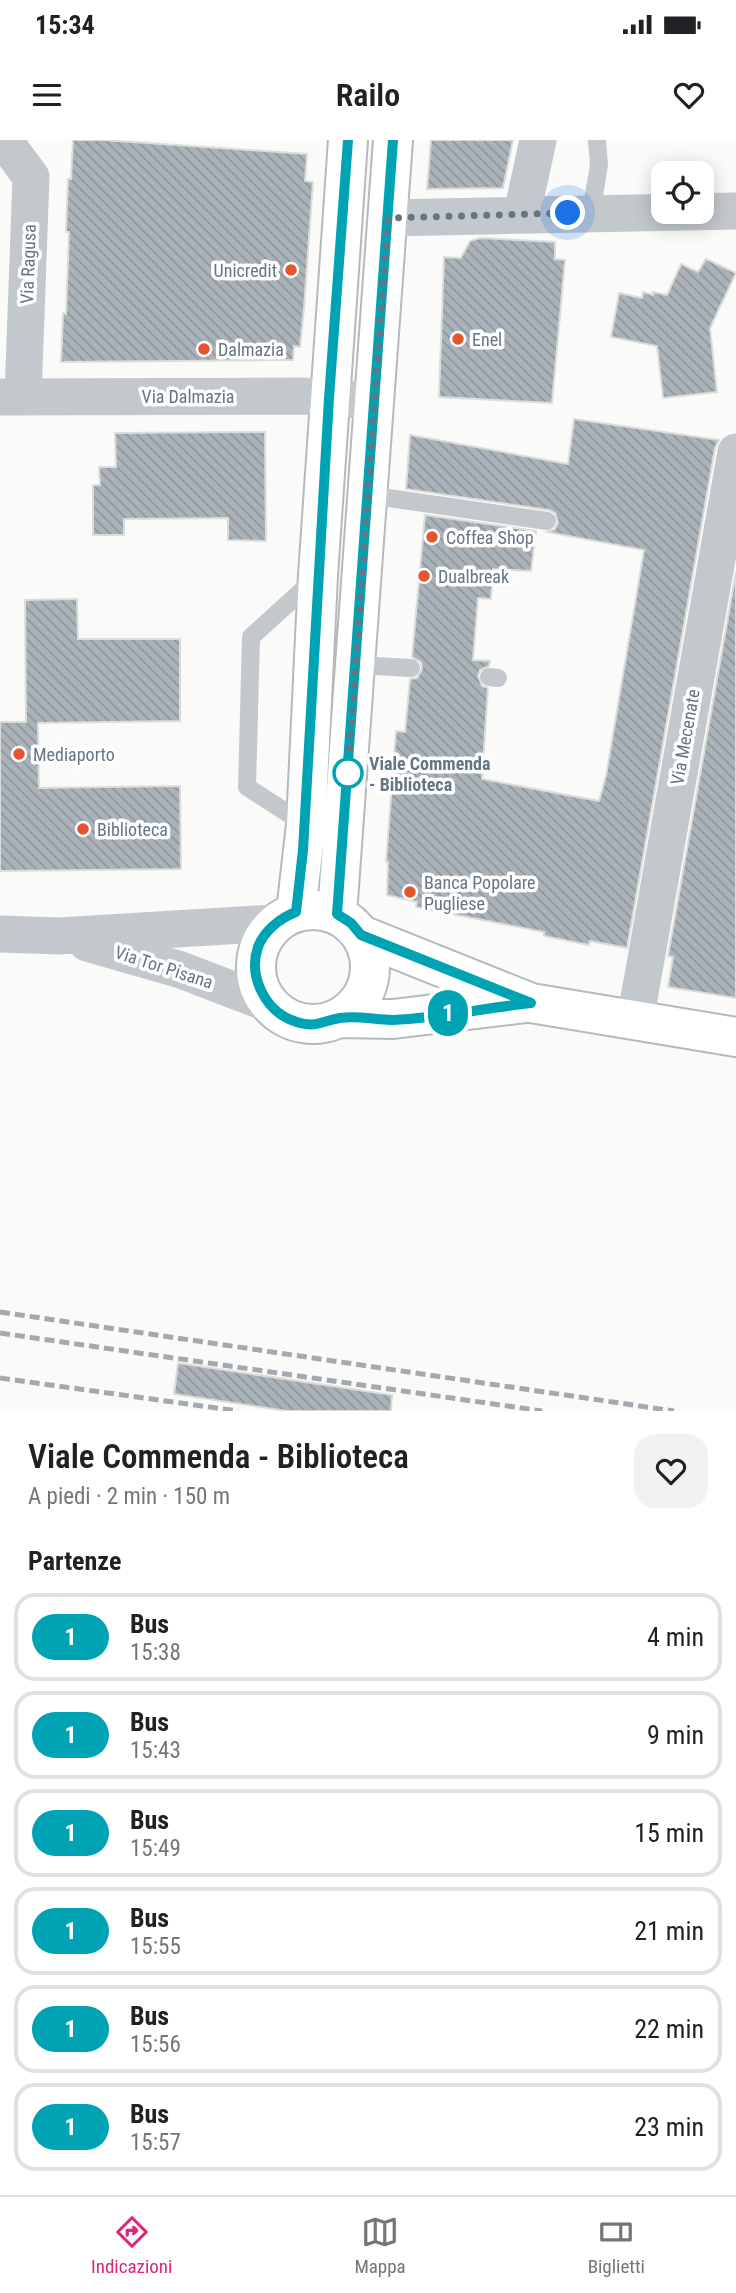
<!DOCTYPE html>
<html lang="it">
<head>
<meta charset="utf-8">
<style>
  :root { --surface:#fff; --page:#f2f2f2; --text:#202124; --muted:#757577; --line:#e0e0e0; --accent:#db2777 }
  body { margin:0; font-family:"Roboto Condensed",sans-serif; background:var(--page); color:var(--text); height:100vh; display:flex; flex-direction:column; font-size:26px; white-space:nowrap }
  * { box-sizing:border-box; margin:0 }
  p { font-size:23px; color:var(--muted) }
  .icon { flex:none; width:38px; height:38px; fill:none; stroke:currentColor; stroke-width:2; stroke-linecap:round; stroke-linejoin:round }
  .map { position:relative; height:1271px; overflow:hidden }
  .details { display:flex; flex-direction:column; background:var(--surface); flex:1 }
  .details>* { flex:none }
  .badge { padding:0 14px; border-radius:23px; font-size:24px; line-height:46px }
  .fabs { position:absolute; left:651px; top:21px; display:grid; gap:14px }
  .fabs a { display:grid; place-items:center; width:63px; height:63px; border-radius:14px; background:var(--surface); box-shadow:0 4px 18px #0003; font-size:35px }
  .you { position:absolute; width:35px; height:35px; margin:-18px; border:5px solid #fff; border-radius:50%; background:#1a73e8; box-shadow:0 0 0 10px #1a73e833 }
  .map>.badge { position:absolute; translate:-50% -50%; box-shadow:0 0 0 4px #fff }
  h2 { padding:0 28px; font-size:26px; line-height:63px }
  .round { display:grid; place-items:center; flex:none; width:74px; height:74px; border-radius:21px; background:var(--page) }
  .overview { display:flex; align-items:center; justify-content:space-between; height:119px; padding:0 28px }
  h1 { font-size:33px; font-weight:600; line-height:52px }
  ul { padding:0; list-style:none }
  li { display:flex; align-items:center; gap:21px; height:88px; margin:0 14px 10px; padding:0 14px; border:4px solid var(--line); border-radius:21px }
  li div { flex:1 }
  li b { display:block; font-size:26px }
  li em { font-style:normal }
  li .badge { min-width:77px; font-weight:700; text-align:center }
  .status { display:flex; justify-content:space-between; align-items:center; height:49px; padding:0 35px; background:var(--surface); direction:ltr }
  .status svg { height:19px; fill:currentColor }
  header { display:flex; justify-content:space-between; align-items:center; height:91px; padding:0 28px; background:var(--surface); font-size:32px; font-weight:600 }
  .tab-bar { display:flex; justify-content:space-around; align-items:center; height:98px; border-top:2px solid var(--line); background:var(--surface); font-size:19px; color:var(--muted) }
  .tab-bar a { display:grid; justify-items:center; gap:4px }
  .tab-bar .active { color:var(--accent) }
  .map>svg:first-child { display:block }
  .building { fill:url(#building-back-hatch); stroke:#dcdcda; stroke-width:2 }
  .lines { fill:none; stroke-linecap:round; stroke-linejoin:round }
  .secondary-casing { stroke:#b3babf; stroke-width:42 }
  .lane { stroke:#c3c8cc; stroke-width:18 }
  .street { stroke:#c3c8cc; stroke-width:37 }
  .secondary { stroke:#fff; stroke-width:38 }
  .rail { stroke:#a2aab0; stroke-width:5; stroke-dasharray:10 5; stroke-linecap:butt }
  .line-casing { stroke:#fff; stroke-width:16 }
  .line { stroke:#00a3b4; stroke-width:10 }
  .walk { stroke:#657683; stroke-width:7; stroke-dasharray:0 12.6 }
  .poi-dot { fill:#e4572e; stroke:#fff; stroke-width:2.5 }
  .stop-dot { fill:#fff; stroke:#00a3b4; stroke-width:3.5 }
  .labels { text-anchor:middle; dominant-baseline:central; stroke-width:7; stroke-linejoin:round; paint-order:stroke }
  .street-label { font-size:18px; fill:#657683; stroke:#fff }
  .poi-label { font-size:18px; fill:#657683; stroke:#fff; text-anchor:start }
  .stop-label { font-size:18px; font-weight:bold; fill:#657683; stroke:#fff; text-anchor:start }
</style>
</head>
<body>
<div class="status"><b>15:34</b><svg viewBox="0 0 49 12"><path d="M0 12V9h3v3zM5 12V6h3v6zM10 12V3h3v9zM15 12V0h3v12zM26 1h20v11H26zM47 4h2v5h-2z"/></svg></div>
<header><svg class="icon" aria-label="menu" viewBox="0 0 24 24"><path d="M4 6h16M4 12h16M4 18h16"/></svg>Railo<svg class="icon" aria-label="heart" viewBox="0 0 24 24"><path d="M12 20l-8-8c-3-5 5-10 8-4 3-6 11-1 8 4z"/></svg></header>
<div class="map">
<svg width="736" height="1271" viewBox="0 0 736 1271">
  <defs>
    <pattern id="building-back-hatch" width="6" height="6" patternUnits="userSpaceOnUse" patternTransform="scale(1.75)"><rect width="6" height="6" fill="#aab3b9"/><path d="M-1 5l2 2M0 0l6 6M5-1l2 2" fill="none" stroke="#8e969c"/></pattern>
  </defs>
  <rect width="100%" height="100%" fill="#fafaf8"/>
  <path class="building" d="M 73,0 L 103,0 L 307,14 L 305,41 L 313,42 L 304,168 L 300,207 L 294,206 L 293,220 L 61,222 L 63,173 L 66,174 L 69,92 L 66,92 L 68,39 L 71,39 Z
    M 431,0 L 513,0 L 503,48 L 427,49 Z
    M 480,98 L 555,102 L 555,119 L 565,120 L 552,263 L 439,257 L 444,117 L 461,118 L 470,101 Z
    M 706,119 L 736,133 L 710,188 L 717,252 L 663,258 L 657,206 L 611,197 L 619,153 L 642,158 L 643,152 L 653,155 L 653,152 L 667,155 L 681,124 L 698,132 Z
    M 574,279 L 719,300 L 715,308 L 627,808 L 590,801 L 589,805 L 544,796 L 544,792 L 416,767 L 417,762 L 387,755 L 388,722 L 386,722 L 396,591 L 405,592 L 410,539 L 417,538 L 422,529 L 421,522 L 412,517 L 425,375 L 536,391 L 531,431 L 493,429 L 491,459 L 478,458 L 473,520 L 490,521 L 489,526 L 480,530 L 478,536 L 482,546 L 488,548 L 482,639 L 599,661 L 606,636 L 644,410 L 547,392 L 555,389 L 558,382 L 555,373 L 549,370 L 406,349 L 410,295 L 568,324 Z
    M 265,292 L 266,401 L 228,400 L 228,378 L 124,379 L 124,395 L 93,395 L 93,345 L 100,345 L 99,327 L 116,327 L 115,293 Z
    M 736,432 L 736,858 L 668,847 L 673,817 L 668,816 Z
    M 77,459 L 78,499 L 180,499 L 180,581 L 38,583 L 39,648 L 180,646 L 181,729 L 0,731 L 0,582 L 26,582 L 25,460 Z
    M 178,1223 L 392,1255 L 391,1271 L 287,1271 L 174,1254 Z"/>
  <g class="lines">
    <defs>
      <path id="secondary" d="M256 827a57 57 0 1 1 114 0a57 57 0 1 1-114 0Z
        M 296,772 L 306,685 L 318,435 L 348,0
        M 337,774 L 393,0
        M 361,795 L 531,863 L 736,897
        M 340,878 L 393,879 L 526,863"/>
    </defs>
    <use href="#secondary" class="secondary-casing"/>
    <path class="lane" d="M 591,73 L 599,25 L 597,0
      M 368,355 L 547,381
      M 356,525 L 411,528
      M 489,537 L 498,538
      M 306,685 L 247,647 L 251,497 L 316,438"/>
    <path class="street" d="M 6,0 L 6,3 L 31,37 L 23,257
      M 522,74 L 538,0
      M 388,78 L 736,71
      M 0,257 L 302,256 L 375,261
      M 0,794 L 59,796 L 275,783
      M 87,803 L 181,830 L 267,863
      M 635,881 L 736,312"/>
    <use href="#secondary" class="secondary"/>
    <path class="rail" d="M 0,1172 L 674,1271
      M 0,1193 L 542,1271
      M 0,1238 L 238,1271"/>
  </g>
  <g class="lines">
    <defs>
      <path id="line" d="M 348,0 L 329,258 L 303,710 L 296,772 C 280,778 264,791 258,807 C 248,836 265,871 294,881 C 316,889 321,881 340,878 C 357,875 376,880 393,880 C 439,878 485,868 531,863 L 361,795 L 351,783 L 337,774 L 393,0"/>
    </defs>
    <use href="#line" class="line-casing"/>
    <use href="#line" class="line"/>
    <path class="walk" d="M 348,633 L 388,78 L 568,73"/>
  </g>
  <g class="poi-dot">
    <circle cx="291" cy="130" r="7"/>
    <circle cx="458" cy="199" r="7"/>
    <circle cx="204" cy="209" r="7"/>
    <circle cx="432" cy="397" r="7"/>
    <circle cx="424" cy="436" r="7"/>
    <circle cx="19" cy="614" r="7"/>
    <circle cx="83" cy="689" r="7"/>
    <circle cx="410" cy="752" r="7"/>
  </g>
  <circle class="stop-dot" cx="348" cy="633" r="14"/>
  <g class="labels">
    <g class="street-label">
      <text transform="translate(28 124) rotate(-88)">Via Ragusa</text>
      <text x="188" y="256">Via Dalmazia</text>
      <text transform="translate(685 597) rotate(-80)">Via Mecenate</text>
      <text transform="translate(164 827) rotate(18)">Via Tor Pisana</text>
    </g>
    <g class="poi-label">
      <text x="277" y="130" text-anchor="end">Unicredit</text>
      <text x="472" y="199">Enel</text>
      <text x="218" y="209">Dalmazia</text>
      <text x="446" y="397">Coffea Shop</text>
      <text x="438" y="436">Dualbreak</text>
      <text x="33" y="614">Mediaporto</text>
      <text x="97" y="689">Biblioteca</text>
      <text x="424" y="742">Banca Popolare<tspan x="424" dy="21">Pugliese</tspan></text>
    </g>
    <g class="stop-label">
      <text x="369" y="623">Viale Commenda<tspan x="369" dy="21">- Biblioteca</tspan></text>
    </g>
  </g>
</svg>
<div class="fabs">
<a><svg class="icon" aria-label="locate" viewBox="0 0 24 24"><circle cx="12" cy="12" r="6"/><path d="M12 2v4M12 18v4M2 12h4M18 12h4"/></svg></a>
</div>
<div class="you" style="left:568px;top:73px"></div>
<b class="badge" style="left:448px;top:873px;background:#00a3b4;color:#fff">1</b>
</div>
<section class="details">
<div class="overview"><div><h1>Viale Commenda - Biblioteca</h1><p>A piedi · 2 min · 150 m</p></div><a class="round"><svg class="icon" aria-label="heart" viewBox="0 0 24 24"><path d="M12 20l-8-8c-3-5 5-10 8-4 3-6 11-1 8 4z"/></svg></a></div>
<h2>Partenze</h2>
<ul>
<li><span class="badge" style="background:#00a3b4;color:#fff">1</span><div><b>Bus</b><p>15:38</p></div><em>4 min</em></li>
<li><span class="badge" style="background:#00a3b4;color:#fff">1</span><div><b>Bus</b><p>15:43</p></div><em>9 min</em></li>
<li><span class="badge" style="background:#00a3b4;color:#fff">1</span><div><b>Bus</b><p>15:49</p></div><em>15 min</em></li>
<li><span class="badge" style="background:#00a3b4;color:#fff">1</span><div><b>Bus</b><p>15:55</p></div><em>21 min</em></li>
<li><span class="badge" style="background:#00a3b4;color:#fff">1</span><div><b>Bus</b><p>15:56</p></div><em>22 min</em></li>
<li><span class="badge" style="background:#00a3b4;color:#fff">1</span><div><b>Bus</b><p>15:57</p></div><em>23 min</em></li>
</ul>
</section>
<nav class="tab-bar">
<a class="active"><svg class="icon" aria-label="directions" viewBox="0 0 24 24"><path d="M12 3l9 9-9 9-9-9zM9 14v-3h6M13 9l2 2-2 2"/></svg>Indicazioni</a>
<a><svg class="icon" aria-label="map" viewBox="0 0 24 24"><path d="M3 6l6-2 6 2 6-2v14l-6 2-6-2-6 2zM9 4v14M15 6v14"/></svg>Mappa</a>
<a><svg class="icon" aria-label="tickets" viewBox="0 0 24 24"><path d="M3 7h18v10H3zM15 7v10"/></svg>Biglietti</a>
</nav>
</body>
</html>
